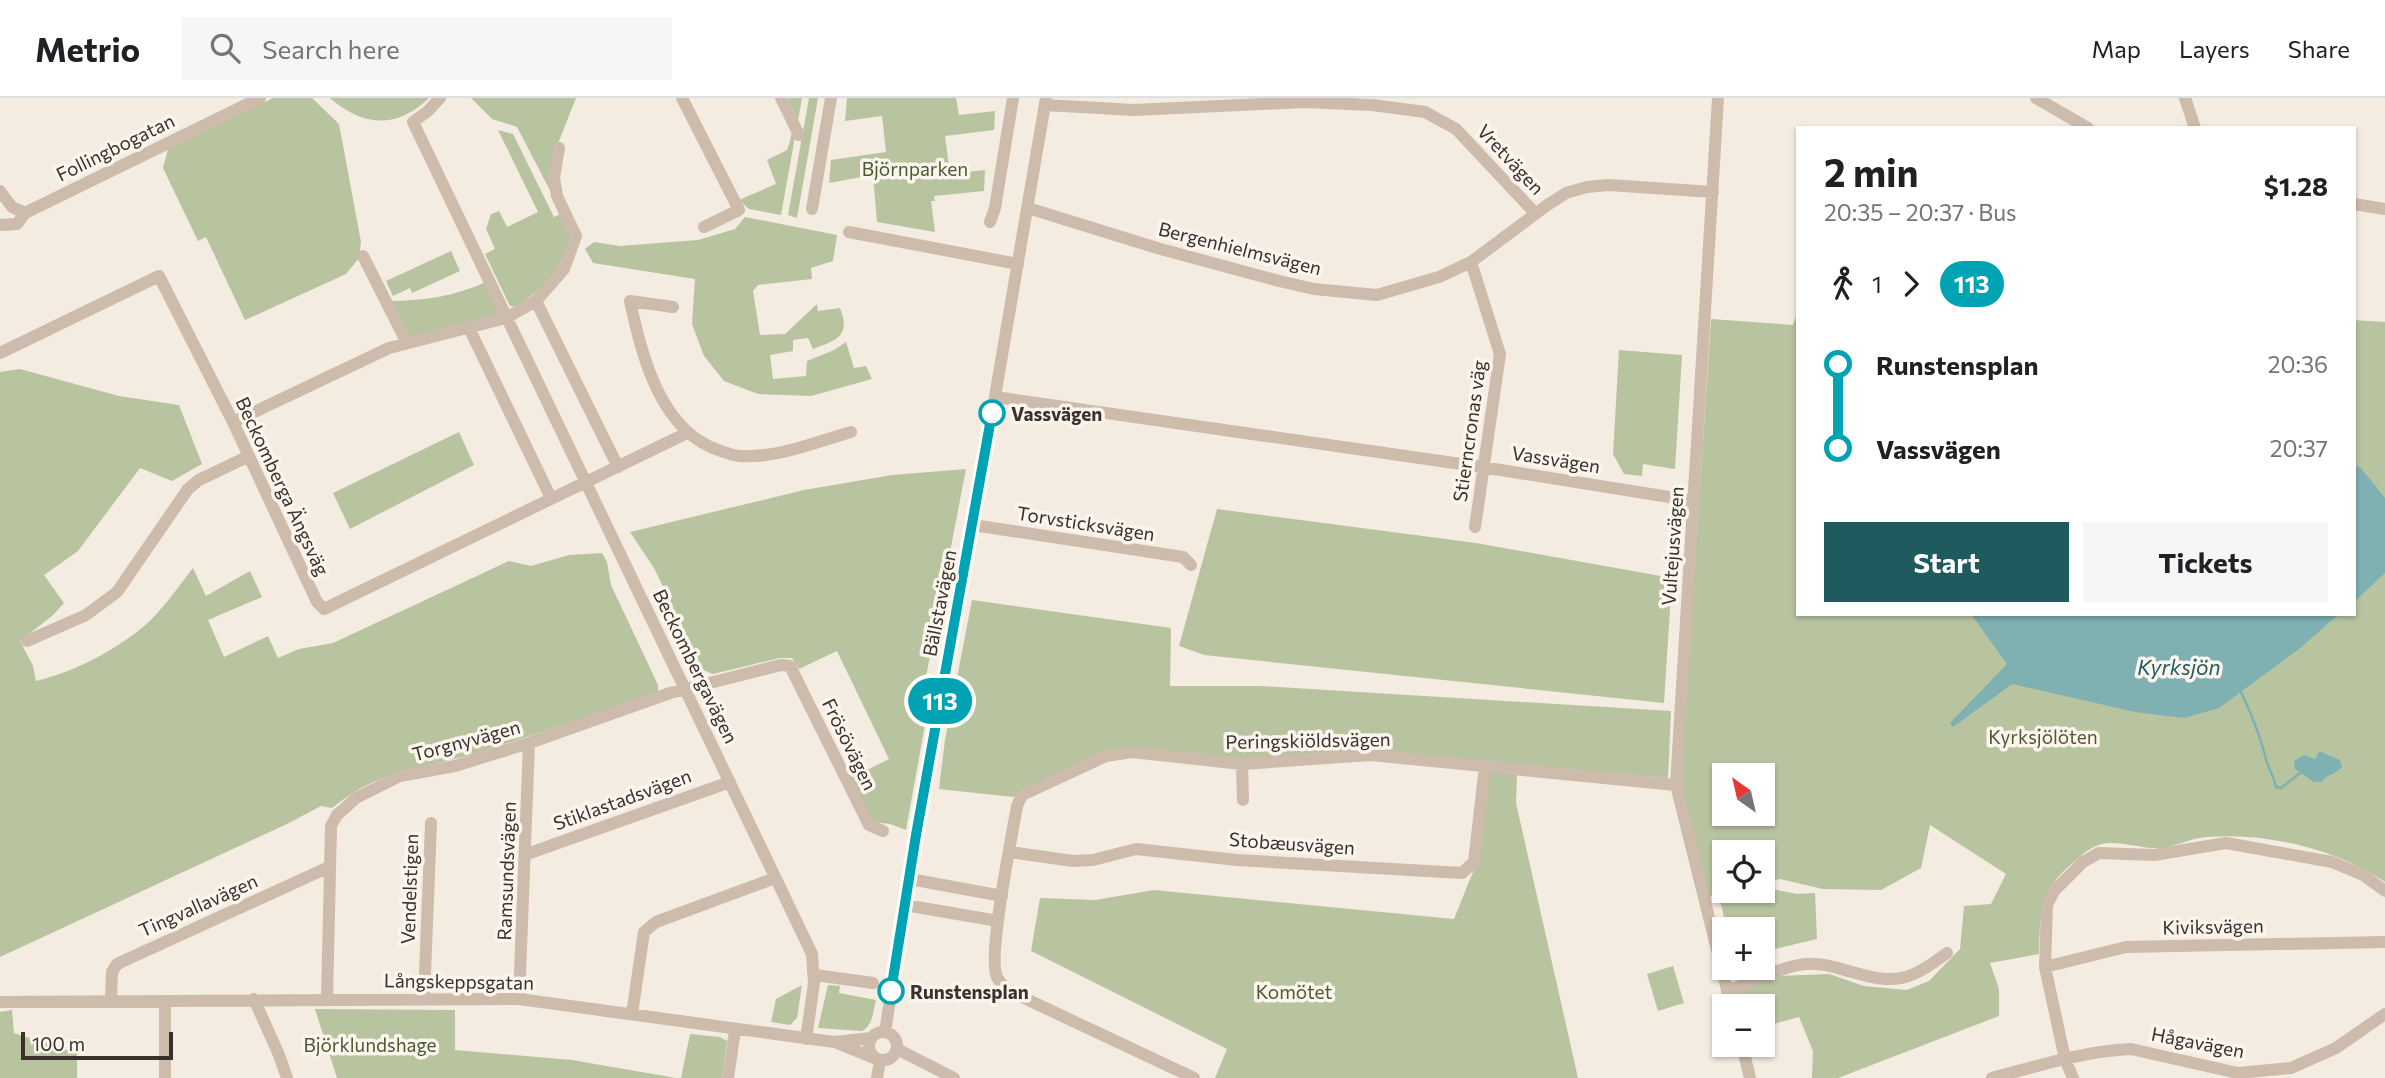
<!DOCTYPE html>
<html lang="en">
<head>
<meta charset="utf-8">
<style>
  :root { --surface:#fff; --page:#f6f6f6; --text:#202124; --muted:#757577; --line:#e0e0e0; --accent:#1f5a5e }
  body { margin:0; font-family:Commissioner,sans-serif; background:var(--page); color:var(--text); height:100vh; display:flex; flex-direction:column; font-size:26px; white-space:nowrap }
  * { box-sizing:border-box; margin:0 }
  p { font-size:23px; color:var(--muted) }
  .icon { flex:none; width:38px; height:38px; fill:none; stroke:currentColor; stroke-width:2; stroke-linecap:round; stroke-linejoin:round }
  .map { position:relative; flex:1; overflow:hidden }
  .panel { position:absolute; left:1796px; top:28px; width:560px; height:490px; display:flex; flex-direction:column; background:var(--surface); border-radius:0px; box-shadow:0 2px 5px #0004 }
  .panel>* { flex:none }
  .badge { padding:0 14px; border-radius:23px; font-size:24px; line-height:46px }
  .needle { width:46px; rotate:326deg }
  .buttons { position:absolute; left:1712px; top:665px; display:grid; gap:14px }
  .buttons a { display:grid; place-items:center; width:63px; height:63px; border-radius:0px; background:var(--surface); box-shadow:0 2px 5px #0004; font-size:35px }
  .scale { position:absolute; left:21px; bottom:18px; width:152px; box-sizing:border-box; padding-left:7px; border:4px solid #3b302b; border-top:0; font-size:19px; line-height:24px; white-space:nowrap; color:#3b302b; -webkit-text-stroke:5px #fbf5ee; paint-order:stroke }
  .map>.badge { position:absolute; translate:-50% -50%; box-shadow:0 0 0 4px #fff }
  .legs { display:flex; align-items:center; gap:10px; height:77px; padding:0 28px; font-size:23px }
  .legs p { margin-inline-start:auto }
  .headline { display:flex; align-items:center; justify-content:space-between; height:119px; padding:0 28px }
  h1 { font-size:38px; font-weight:700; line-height:52px }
  .action { display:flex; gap:14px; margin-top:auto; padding:14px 28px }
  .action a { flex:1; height:80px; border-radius:0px; background:var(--accent); color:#fff; font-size:28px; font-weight:700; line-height:80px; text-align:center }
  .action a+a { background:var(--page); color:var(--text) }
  ul { padding:0 28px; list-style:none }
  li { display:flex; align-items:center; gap:24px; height:84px; font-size:26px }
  li i { display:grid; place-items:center; width:10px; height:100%; margin:0 9px; background:currentColor }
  li i::after { content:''; width:18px; height:18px; margin:-9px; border:5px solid; border-radius:50%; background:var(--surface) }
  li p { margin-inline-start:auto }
  li:first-child i { background:linear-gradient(#0000 50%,currentColor 0) }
  li:last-child i { background:linear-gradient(currentColor 50%,#0000 0) }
  header { display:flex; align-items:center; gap:42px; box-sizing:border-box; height:98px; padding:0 35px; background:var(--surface); border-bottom:2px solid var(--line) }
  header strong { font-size:33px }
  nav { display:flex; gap:38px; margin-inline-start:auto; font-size:24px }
  .search { width:490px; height:63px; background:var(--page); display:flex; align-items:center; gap:18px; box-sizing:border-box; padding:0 24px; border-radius:0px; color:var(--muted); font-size:26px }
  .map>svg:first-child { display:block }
  .green { fill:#b8c4a0; fill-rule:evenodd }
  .water { fill:#7fb0b2 }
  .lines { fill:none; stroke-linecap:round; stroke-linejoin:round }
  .stream { stroke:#7fb0b2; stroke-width:2.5 }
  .minor { stroke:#cdbbac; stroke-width:12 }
  .line-1-casing { stroke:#fff; stroke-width:16 }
  .line-1 { stroke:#00a3b4; stroke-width:10 }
  .stop-1-dot { fill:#fff; stroke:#00a3b4; stroke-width:3.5 }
  .labels { text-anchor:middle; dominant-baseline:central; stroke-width:7; stroke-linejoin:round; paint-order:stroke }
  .street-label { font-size:19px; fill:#3b302b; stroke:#fbf5ee }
  .park-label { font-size:19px; fill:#4a5a2e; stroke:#fbf5ee }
  .stop-label { font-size:19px; font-weight:bold; fill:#3b302b; stroke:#fbf5ee; text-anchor:start }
  .water-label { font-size:21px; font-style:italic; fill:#1f5a5e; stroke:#fbf5ee }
</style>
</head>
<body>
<header>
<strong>Metrio</strong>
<div class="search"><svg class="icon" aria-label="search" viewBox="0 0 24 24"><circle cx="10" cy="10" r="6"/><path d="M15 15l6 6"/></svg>Search here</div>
<nav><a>Map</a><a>Layers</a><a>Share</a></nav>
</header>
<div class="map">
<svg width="2385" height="980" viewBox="0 0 2385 980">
  <rect width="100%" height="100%" fill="#f4ebe1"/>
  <path class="green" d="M 273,0 L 312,0 L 339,26 L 361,144 L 359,160 L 346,176 L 245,222 L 206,139 L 198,143 L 163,70 L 168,51 Z
    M 330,0 L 429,0 C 397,31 363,29 330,0 Z
    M 471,0 L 576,0 L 557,48 L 554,100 L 517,29 L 492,21 Z
    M 791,0 L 802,0 L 781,117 L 749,111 L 739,102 L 776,86 L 767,62 L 787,52 C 796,29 791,26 783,3 Z
    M 809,0 L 818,0 L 797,120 L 788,117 Z
    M 847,0 L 956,0 L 959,17 L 995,13 L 994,32 L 945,38 L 950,76 L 985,72 L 984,93 L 934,98 L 935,103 L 931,103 L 935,134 L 877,124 L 873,77 L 829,85 L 831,62 L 886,54 L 882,18 L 845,23 Z
    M 498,32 L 513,36 L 554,119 L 561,116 L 572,138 C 558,175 548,187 516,209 L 510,208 L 485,156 L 495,151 L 486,131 L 491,116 L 499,113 L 507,129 L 538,114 Z
    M 745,119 L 837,137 L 833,163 L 811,170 L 812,181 L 758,187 L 753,193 L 760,237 L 785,236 L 817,206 L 818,213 L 840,210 C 851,238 837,242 813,251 L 808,240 L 793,242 L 793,253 L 770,257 L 773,281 L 806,278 L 807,263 L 834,252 L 846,244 L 854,270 L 866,268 L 872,281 L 811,298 L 758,296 L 724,283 L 704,258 L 692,226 L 695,181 L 593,165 L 585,151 L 594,144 L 620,148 L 698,142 L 735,131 Z
    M 451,153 L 460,173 L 412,195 L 410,190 L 393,198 L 386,183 Z
    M 484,185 L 499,215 L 495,220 L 409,240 L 390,203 C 423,203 454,198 484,185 Z
    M 1797,215 L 1797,516 L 2354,516 L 2354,222 L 2385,224 L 2385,784 C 2335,751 2267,734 2207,739 C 2191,740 2177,748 2161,750 C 2143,751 2125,744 2108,745 C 2095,746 2085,754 2076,762 C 2038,794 2041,810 2039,856 L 1990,865 L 1999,891 L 1999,918 L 1838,980 L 1812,980 L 1813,953 L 1799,919 L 1762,929 L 1762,908 L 1739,908 L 1735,895 L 1778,878 L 1829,876 L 1864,888 L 1907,892 L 1929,883 L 1960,851 L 1964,808 L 1991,806 L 2006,776 L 1930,727 L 1921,770 L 1881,792 L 1823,791 L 1780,781 L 1762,786 L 1762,754 L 1724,754 L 1724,793 L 1733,793 L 1705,800 L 1681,684 L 1711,221 L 1793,227 ZM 1724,677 L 1762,677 L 1762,716 L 1724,716 Z
    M 1619,252 L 1682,257 L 1675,371 L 1643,366 L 1642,378 L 1624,376 L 1613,356 Z
    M 20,271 L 119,298 L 179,307 L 202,366 L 172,383 L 140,370 L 78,453 L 44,477 L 64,505 L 52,518 L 20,543 L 33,568 L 36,583 C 74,574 112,554 143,529 C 162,513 178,489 193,470 L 206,498 L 250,473 L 262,499 L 208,522 L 224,559 L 268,538 L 278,560 L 299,551 L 333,545 L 509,463 L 531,468 L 569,457 L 602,455 L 607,464 L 611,487 L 658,587 L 658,595 C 598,615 539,635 480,654 C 420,672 383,669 332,710 L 321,708 L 287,726 L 0,859 L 0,274 Z
    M 459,334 L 474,367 L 350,431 L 333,395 Z
    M 966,371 L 919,615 L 926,621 L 906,732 L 890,726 L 873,724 L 851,680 L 889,661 L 837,553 L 799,571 L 792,560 L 780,560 L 713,576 L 703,572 L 654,470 L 630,434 L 804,392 L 892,377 Z
    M 1217,411 L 1476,445 L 1672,480 L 1664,605 L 1204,557 L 1179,548 Z
    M 972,502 L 1171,530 L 1170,588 L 1261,588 L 1671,613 L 1668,680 L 1360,653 L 1245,662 L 1154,652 L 1075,667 L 1013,699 L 939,691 L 945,642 Z
    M 1489,673 L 1517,677 L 1516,705 L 1578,980 L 1215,980 L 1227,951 L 1031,853 L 1040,800 L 1095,802 L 1154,792 L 1454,821 L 1481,754 Z
    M 1762,789 L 1797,796 L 1815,795 L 1817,841 L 1762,854 L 1762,831 L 1727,831 L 1719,799 L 1745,793 L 1762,793 Z
    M 1673,868 L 1684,905 L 1658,913 L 1647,876 Z
    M 802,887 L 797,920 L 790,927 L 771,924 L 776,901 Z
    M 828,887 L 840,888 L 839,895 L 876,902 C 873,914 873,927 862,933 L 818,930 Z
    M 315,911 L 455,912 L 455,952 L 572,962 L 676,980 L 337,980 Z
    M 12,912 L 14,935 L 77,955 L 77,980 L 0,980 L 0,914 Z
    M 690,936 L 720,939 L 727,943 L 722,980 L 681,980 Z"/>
  <path class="water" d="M 2354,366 L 2361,370 L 2385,400 L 2385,475 L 2354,504 Z
    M 1971,516 L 2339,516 L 2299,551 L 2219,610 L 2184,620 L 2135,614 L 2012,586 L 1953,629 L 1950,625 L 2007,566 Z
    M 2319,653 L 2340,662 L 2342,669 C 2336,677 2327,676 2321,684 L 2314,684 L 2295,671 L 2294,663 L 2304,657 L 2315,661 Z"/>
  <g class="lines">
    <path class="stream" d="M 2241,594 C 2251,615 2259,635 2265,657 C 2267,669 2274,678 2276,689 L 2281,690 L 2300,675"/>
    <path class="minor" d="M 440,0 L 428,13 L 413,24 L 812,856 L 814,885 L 806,941
      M 682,0 L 739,112 L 704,129
      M 781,0 L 799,37
      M 1718,0 L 1676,687 L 1731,908
      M 2036,0 L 2088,30
      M 2185,0 L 2195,30
      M 1045,7 L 1134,12 L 1305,4 L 1372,7 L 1425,14 L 1456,31 L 1535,115
      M 0,93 L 12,109 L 25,115
      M 2354,106 L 2385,111
      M 1028,110 L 1157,150 L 1279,183 L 1314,191 L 1377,197 L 1439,179 L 1471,164 L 1546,108 L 1566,95 L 1587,89 L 1609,87 L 1713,94
      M 812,111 L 831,0
      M 990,124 L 995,110 L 1013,0
      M 0,127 L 17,126 L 25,115 L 260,0
      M 849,134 L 1018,166
      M 363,158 L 407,245
      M 1471,164 L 1500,256 L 1475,429
      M 536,203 L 618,369
      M 673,209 L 630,203 C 642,258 660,334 721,353 C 727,355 734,358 741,358 C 778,360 816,344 851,334
      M 469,230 L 551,400
      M 0,255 L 159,178 L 233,324 L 317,504 L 324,511 L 687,335
      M 995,299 L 1482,369 L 1694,403
      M 233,324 L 389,250 L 506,220 L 536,203 L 564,171 L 576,138 L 557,98 L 554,80 L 559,50
      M 973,427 L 1183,459 L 1191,467
      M 27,543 L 86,517 L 117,494 L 188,391 L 199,382 L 249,358
      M 1242,666 L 1243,702
      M 1010,754 L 1073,763 L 1093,762 L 1136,751 L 1237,762 L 1462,775 L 1474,764 L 1485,668
      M 527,756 L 730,684
      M 910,781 L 1002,798
      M 905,807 L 998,823
      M 2045,869 L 2126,849 L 2385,844
      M 815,877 L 873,885
      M 1727,893 C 1752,884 1789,864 1815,866 C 1827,866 1840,871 1852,874 C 1897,887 1909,883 1947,855
      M 254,901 L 279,957 L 287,980
      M 327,901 L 331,728 L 337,717 L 356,700 L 400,678 L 455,668 L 529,645 L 670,595 L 781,567 L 790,568 L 869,727 L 883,733
      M 424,901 L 431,725
      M 519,901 L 529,645
      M 111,902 L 112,874 L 117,866 L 329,769
      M 0,904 L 519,901 L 834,944 L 872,940
      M 165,904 L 165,980
      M 632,916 L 644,834 L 656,824 L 775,780
      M869 948a14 14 0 1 1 28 0a14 14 0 1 1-28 0Z
      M 885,934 L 916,737 L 973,427 L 1046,0
      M 837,945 L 874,960
      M 1742,947 L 1750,980
      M 897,951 L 954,980
      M 728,980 L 735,932
      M 877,980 L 880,963
      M 1194,980 L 1007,892 C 1004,888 999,884 997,879 C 987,859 1012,738 1017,708 L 1022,697 L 1106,658 L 1132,654 L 1242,666 L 1370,657 L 1676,687
      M 1992,980 C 2038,968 2084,953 2131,951 L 2238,975 L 2291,970 L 2336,950 L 2385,916
      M 2073,980 L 2065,961 L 2045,869 L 2047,807 L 2054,793 L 2083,764 L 2099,755 L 2154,757 L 2226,745 L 2332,764 L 2363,777 L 2385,793"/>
  </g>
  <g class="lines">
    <defs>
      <path id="line-1" d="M 891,893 L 916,737 L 992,315"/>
    </defs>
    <use href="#line-1" class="line-1-casing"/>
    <use href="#line-1" class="line-1"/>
  </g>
  <g class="stop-1-dot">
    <circle cx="992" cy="315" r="12"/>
    <circle cx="891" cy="893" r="12"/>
  </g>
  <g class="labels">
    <g class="street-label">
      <text transform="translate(115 49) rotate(-26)">Follingbogatan</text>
      <text transform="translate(1511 61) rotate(47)">Vretvägen</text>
      <text transform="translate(1240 150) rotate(14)">Bergenhielmsvägen</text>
      <text transform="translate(1469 333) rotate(-82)">Stierncronas väg</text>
      <text transform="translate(1556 361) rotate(9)">Vassvägen</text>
      <text transform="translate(283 388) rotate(65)">Beckomberga Ängsväg</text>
      <text transform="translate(1086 425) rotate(9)">Torvsticksvägen</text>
      <text transform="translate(1672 448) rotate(-86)">Vultejusvägen</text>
      <text transform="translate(939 505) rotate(-79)">Bällstavägen</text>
      <text transform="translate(696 568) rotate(64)">Beckombergavägen</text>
      <text transform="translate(466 642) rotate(-15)">Torgnyvägen</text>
      <text transform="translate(1308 642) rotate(-1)">Peringskiöldsvägen</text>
      <text transform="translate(850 646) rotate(64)">Frösövägen</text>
      <text transform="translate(622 701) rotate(-20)">Stiklastadsvägen</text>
      <text transform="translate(1292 745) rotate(4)">Stobæusvägen</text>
      <text transform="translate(506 773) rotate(-88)">Ramsundsvägen</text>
      <text transform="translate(409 791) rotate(-88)">Vendelstigen</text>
      <text transform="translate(198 807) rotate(-24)">Tingvallavägen</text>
      <text transform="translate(2213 828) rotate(-1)">Kiviksvägen</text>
      <text transform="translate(459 883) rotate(1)">Långskeppsgatan</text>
      <text transform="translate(2198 944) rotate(11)">Hågavägen</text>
    </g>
    <g class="park-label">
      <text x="915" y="70">Björnparken</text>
      <text x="2043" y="638">Kyrksjölöten</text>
      <text x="1294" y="893">Komötet</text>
      <text x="370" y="946">Björklundshage</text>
    </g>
    <g class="stop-label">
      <text x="1011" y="315">Vassvägen</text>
      <text x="910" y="893">Runstensplan</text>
    </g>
    <g class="water-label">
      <text x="2179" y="568">Kyrksjön</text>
    </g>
  </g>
</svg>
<div class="buttons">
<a><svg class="needle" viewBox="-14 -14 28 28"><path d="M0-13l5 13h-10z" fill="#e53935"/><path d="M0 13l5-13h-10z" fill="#757577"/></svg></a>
<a><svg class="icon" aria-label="locate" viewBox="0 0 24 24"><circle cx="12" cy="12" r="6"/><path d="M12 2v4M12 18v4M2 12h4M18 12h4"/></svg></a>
<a>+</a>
<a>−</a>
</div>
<div class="scale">100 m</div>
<b class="badge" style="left:940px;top:603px;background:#00a3b4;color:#fff">113</b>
<section class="panel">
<div class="headline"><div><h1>2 min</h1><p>20:35 – 20:37 · Bus</p></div><b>$1.28</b></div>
<div class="legs"><svg class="icon" aria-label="walk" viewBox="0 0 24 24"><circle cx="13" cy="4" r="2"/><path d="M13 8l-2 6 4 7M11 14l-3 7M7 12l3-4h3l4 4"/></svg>1<svg class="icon" aria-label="forward" viewBox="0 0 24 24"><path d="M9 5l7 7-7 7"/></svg><b class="badge" style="background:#00a3b4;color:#fff">113</b></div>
<ul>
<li><i style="color:#00a3b4"></i><b>Runstensplan</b><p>20:36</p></li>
<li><i style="color:#00a3b4"></i><b>Vassvägen</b><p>20:37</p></li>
</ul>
<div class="action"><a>Start</a><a>Tickets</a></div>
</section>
</div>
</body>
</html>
